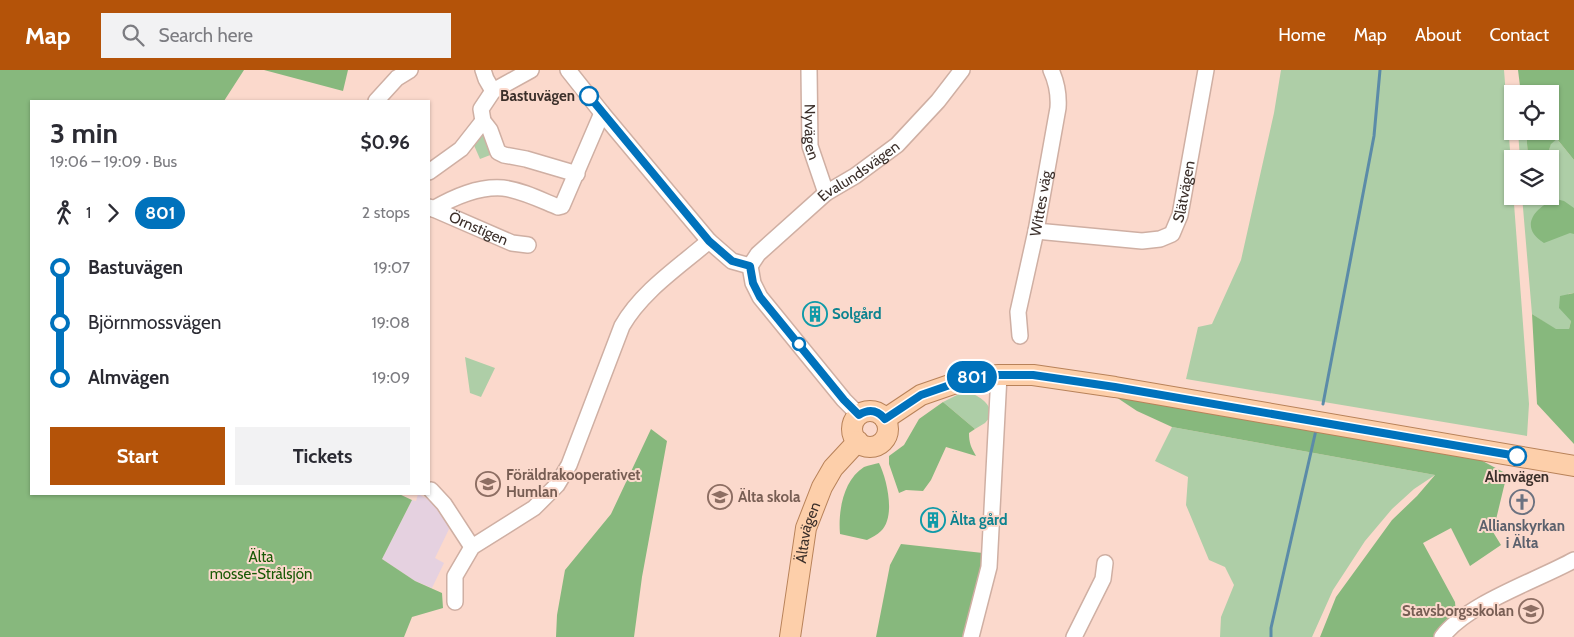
<!DOCTYPE html>
<html lang="en">
<head>
<meta charset="utf-8">
<style>
  :root { --surface:#fff; --page:#f2f2f3; --text:#2b2b33; --muted:#7c7c81; --accent:#b45309 }
  body { margin:0; font-family:Cabin,sans-serif; background:var(--page); color:var(--text); height:100vh; display:flex; flex-direction:column; font-size:19px; white-space:nowrap }
  * { box-sizing:border-box; margin:0 }
  p { font-size:16px; color:var(--muted) }
  .icon { flex:none; width:28px; height:28px; fill:none; stroke:currentColor; stroke-width:2; stroke-linecap:round; stroke-linejoin:round }
  .map { position:relative; flex:1; overflow:hidden }
  .panel { position:absolute; left:30px; top:30px; width:400px; height:395px; display:flex; flex-direction:column; background:var(--surface); border-radius:0px; box-shadow:0 1px 4px #0004 }
  .panel>* { flex:none }
  .badge { padding:0 10px; border-radius:16px; font-size:18px; line-height:32px }
  .buttons { position:absolute; left:1504px; top:15px; display:grid; gap:10px }
  .buttons a { display:grid; place-items:center; width:55px; height:55px; border-radius:0px; background:var(--surface); box-shadow:0 1px 4px #0004; font-size:25px }
  .map>.badge { position:absolute; translate:-50% -50%; box-shadow:0 0 0 2px #fff }
  .legs { display:flex; align-items:center; gap:8px; height:55px; padding:0 20px; font-size:16px }
  .legs p { margin-inline-start:auto }
  .summary { display:flex; align-items:center; justify-content:space-between; height:85px; padding:0 20px }
  h1 { font-size:28px; font-weight:700; line-height:38px }
  .button { display:flex; gap:10px; margin-top:auto; padding:10px 20px }
  .button a { flex:1; height:58px; border-radius:0px; background:var(--accent); color:#fff; font-size:20px; font-weight:700; line-height:58px; text-align:center }
  .button a+a { background:var(--page); color:var(--text) }
  ul { padding:0 20px; list-style:none }
  li { display:flex; align-items:center; gap:18px; height:55px; font-size:19px }
  li i { display:grid; place-items:center; width:8px; height:100%; margin:0 6px; background:currentColor }
  li i::after { content:''; width:12px; height:12px; margin:-6px; border:4px solid; border-radius:50%; background:var(--surface) }
  li p { margin-inline-start:auto }
  li:first-child i { background:linear-gradient(#0000 50%,currentColor 0) }
  li:last-child i { background:linear-gradient(currentColor 50%,#0000 0) }
  header { display:flex; align-items:center; gap:30px; box-sizing:border-box; height:70px; padding:0 25px; background:var(--accent); color:#fff }
  header strong { font-size:24px }
  nav { display:flex; gap:28px; margin-inline-start:auto; font-size:18px }
  .search { width:350px; height:45px; background:var(--page); display:flex; align-items:center; gap:12px; box-sizing:border-box; padding:0 18px; border-radius:0px; color:var(--muted); font-size:19px }
  .map>svg:first-child { display:block }
  .industrial { fill:#e5d1e0 }
  .green { fill:#aecea7 }
  .forest { fill:#87b87d }
  .lines { fill:none; stroke-linecap:round; stroke-linejoin:round }
  .stream { stroke:#5b8ba8; stroke-width:3 }
  .minor-casing { stroke:#cfafa3; stroke-width:18 }
  .major-casing { stroke:#b88259; stroke-width:22 }
  .minor { stroke:#fff; stroke-width:15 }
  .major { stroke:#fdcfaa; stroke-width:20 }
  .line-1-casing { stroke:#fff; stroke-width:11 }
  .line-1 { stroke:#0072bc; stroke-width:8 }
  .stop-1-dot { fill:#fff; stroke:#0072bc; stroke-width:2.5 }
  .labels { text-anchor:middle; dominant-baseline:central; stroke-width:4; stroke-linejoin:round; paint-order:stroke }
  .stop-label { font-size:15px; font-weight:bold; fill:#3b2f2a; stroke:#fbd9cc; text-anchor:end }
  .street-label { font-size:15px; fill:#3b2f2a; stroke:#fbd9cc }
  .culture-label { font-size:15px; font-weight:bold; fill:#0d838f; stroke:#fbd9cc; text-anchor:start }
  .education-label { font-size:15px; font-weight:bold; fill:#785e54; stroke:#fbd9cc; text-anchor:start }
  .worship-label { font-size:15px; font-weight:bold; fill:#5b616d; stroke:#fbd9cc }
  .park-label { font-size:15px; fill:#195905; stroke:#fbd9cc }
</style>
</head>
<body>
<header>
<strong>Map</strong>
<div class="search"><svg class="icon" aria-label="search" viewBox="0 0 24 24"><circle cx="10" cy="10" r="6"/><path d="M15 15l6 6"/></svg>Search here</div>
<nav><a>Home</a><a>Map</a><a>About</a><a>Contact</a></nav>
</header>
<div class="map">
<svg width="1574" height="567" viewBox="0 0 1574 567">
  <rect width="100%" height="100%" fill="#fbd9cc"/>
  <path class="industrial" d="M 418,424 L 439,435 L 446,443 L 449,459 L 435,488 L 444,493 L 432,518 L 415,511 L 382,489 L 412,430 L 416,431 Z"/>
  <path class="green" d="M 1281,0 L 1504,0 L 1529,334 L 1527,366 L 1186,309 L 1198,257 L 1212,254 L 1241,190 L 1274,43 Z
    M 483,51 L 498,82 L 480,89 L 473,73 L 478,70 L 476,61 Z
    M 1518,61 L 1526,61 L 1528,86 L 1531,89 L 1520,89 Z
    M 1557,69 L 1574,90 L 1574,223 L 1568,224 L 1571,251 L 1569,259 L 1556,260 L 1532,244 L 1522,126 L 1550,126 L 1550,89 L 1546,89 L 1551,73 Z
    M 465,287 L 495,298 L 481,327 L 470,323 Z
    M 969,322 C 980,327 991,333 991,346 L 985,353 L 975,359 L 943,332 L 961,323 Z
    M 1172,357 L 1435,405 L 1414,419 L 1392,439 L 1365,471 L 1333,520 L 1312,567 L 1220,567 L 1221,547 L 1234,515 L 1225,497 L 1209,490 L 1186,435 L 1188,407 L 1155,391 Z"/>
  <path class="forest" d="M 0,0 L 244,0 L 224,31 L 31,31 L 31,424 L 399,424 L 412,430 L 382,489 L 415,511 L 442,523 L 443,538 L 412,547 L 404,567 L 0,567 Z
    M 264,0 L 348,0 L 343,21 Z
    M 1518,0 L 1574,0 L 1574,90 L 1557,69 L 1551,74 L 1546,89 L 1531,89 L 1528,86 L 1526,61 L 1550,61 L 1550,24 L 1521,24 Z
    M 1556,129 L 1564,131 L 1574,138 L 1574,164 L 1570,163 L 1544,173 C 1518,157 1535,137 1556,129 Z
    M 1574,223 L 1574,374 L 1537,334 L 1532,244 L 1556,259 L 1569,259 L 1571,251 L 1559,238 L 1560,226 Z
    M 1113,325 L 1475,387 L 1507,404 L 1493,462 L 1501,475 L 1470,496 L 1451,458 L 1423,473 L 1455,532 L 1456,544 L 1441,556 L 1434,567 L 1320,567 L 1336,527 L 1392,450 L 1417,426 L 1435,405 L 1172,357 L 1137,341 Z
    M 943,332 L 975,359 L 969,363 C 969,373 971,377 976,386 L 946,377 L 931,410 L 923,421 L 906,420 L 899,423 L 889,394 L 889,386 L 904,375 L 919,349 Z
    M 651,359 L 667,371 L 642,507 L 634,567 L 556,567 L 557,545 L 565,500 L 611,444 Z
    M 879,393 C 887,409 896,447 881,461 C 877,465 872,467 867,470 L 840,464 C 838,442 843,410 864,397 C 869,395 875,394 879,393 Z
    M 901,474 L 983,483 L 980,508 L 966,567 L 876,567 L 890,495 Z"/>
  <g class="lines">
    <path class="stream" d="M 1323,334 L 1374,66 L 1380,0
      M 1271,567 L 1271,558 L 1316,360"/>
    <defs>
      <g id="minor">
        <path d="M 483,0 L 486,9 L 493,21"/>
        <path d="M 531,0 L 493,21 L 481,39 L 483,51 L 490,60 L 498,82 L 504,85 L 526,89 L 577,104"/>
        <path d="M 568,0 L 602,43 L 709,171 L 732,191 L 750,196"/>
        <path id="s1" d="M 809,0 L 810,76 L 826,123"/>
        <path d="M 376,31 L 397,8 L 410,0"/>
        <path d="M 429,102 L 461,79 L 483,51"/>
        <path id="s2" d="M 429,137 L 512,173 L 528,175"/>
        <path d="M 433,139 C 454,127 478,116 503,118 C 521,120 541,130 558,137 L 562,136 L 602,43"/>
        <path id="s3" d="M 1036,161 L 1142,171 L 1160,169 L 1172,164 L 1180,145 L 1206,0"/>
        <path id="s4" d="M 750,196 L 758,184 L 826,123 L 855,106 L 897,75 L 938,31 L 962,0"/>
        <path d="M 750,196 L 753,213 L 760,227 L 844,330 L 859,345"/>
        <path id="s5" d="M 1020,266 L 1018,242 L 1036,161 L 1058,38 C 1059,24 1057,13 1051,0"/>
        <path d="M 431,420 L 444,434 L 472,477"/>
        <path d="M 455,532 L 455,506 L 472,477 L 534,438 L 557,415 L 569,395 L 622,256 C 642,221 679,197 709,171"/>
        <path d="M 971,567 L 989,497 L 999,305"/>
        <path d="M 1074,567 L 1103,509 L 1105,493"/>
        <path d="M 1442,567 C 1468,533 1536,511 1574,490"/>
      </g>
      <g id="major">
        <circle cx="870" cy="359" r="18"/>
        <path d="M 885,349 L 921,325 L 973,307 L 999,305 L 1033,305 L 1115,317 L 1574,396"/>
        <path id="s6" d="M 790,567 L 806,458 L 822,417 L 833,398 L 858,371"/>
      </g>
    </defs>
    <use href="#minor" class="minor-casing"/>
    <use href="#major" class="major-casing"/>
    <use href="#minor" class="minor"/>
    <use href="#major" class="major"/>
  </g>
  <g class="lines">
    <defs>
      <path id="line-1" d="M 589,26 L 709,171 L 732,191 L 750,196 L 753,213 L 760,227 L 844,330 L 859,345 C 870,338 878,341 885,349 L 921,325 L 973,307 L 999,305 L 1033,305 L 1115,317 L 1517,386"/>
    </defs>
    <use href="#line-1" class="line-1-casing"/>
    <use href="#line-1" class="line-1"/>
  </g>
  <defs>
    <symbol id="building-ring" viewBox="-11 -11 22 22"><circle r="9.5" fill="#fbd9cc" stroke="#0f9aa8" stroke-width="1.5"/><path d="M-4-6H4V6H1V3H-1V6H-4ZM-2.5-4.3h1.7v1.8h-1.7ZM.8-4.3h1.7v1.8H.8ZM-2.5-1h1.7V.8h-1.7ZM.8-1h1.7V.8H.8Z" fill="#0f9aa8"/></symbol>
    <symbol id="school-ring" viewBox="-11 -11 22 22"><circle r="9.5" fill="#fbd9cc" stroke="#8d6e63" stroke-width="1.5"/><path d="M0-5L7-2L0 1L-7-2ZM-4 1L0 2.5L4 1V4Q0 6-4 4Z" fill="#8d6e63"/></symbol>
    <symbol id="church-ring" viewBox="-11 -11 22 22"><circle r="9.5" fill="#fbd9cc" stroke="#6b7280" stroke-width="1.5"/><path d="M-1.2-6h2.4v3.5h3.3v2.4h-3.3V6h-2.4V-.1h-3.3v-2.4h3.3Z" fill="#6b7280"/></symbol>
  </defs>
  <g fill-rule="evenodd">
    <use href="#building-ring" x="801" y="230" width="28" height="28"/>
    <use href="#school-ring" x="474" y="400" width="28" height="28"/>
    <use href="#school-ring" x="706" y="413" width="28" height="28"/>
    <use href="#church-ring" x="1508" y="418" width="28" height="28"/>
    <use href="#building-ring" x="919" y="436" width="28" height="28"/>
    <use href="#school-ring" x="1517" y="527" width="28" height="28"/>
  </g>
  <g class="stop-1-dot">
    <circle cx="589" cy="26" r="9"/>
    <circle cx="799" cy="274" r="6"/>
    <circle cx="1517" cy="386" r="9"/>
  </g>
  <g class="labels">
    <g class="stop-label">
      <text x="575" y="26">Bastuvägen</text>
      <text x="1517" y="407" text-anchor="middle">Almvägen</text>
    </g>
    <g class="street-label">
      <text stroke="none"><textPath href="#s1" startOffset="62">Nyvägen</textPath></text>
      <text stroke="none"><textPath href="#s4" startOffset="145">Evalundsvägen</textPath></text>
      <text stroke="none"><textPath href="#s3" startOffset="182">Slätvägen</textPath></text>
      <text stroke="none"><textPath href="#s5" startOffset="135">Wittes väg</textPath></text>
      <text stroke="none"><textPath href="#s2" startOffset="54">Örnstigen</textPath></text>
      <text stroke="none"><textPath href="#s6" startOffset="106">Ältavägen</textPath></text>
    </g>
    <g class="culture-label">
      <text x="832" y="244">Solgård</text>
      <text x="950" y="450">Älta gård</text>
    </g>
    <g class="education-label">
      <text x="506" y="405">Föräldrakooperativet<tspan x="506" dy="17">Humlan</tspan></text>
      <text x="738" y="427">Älta skola</text>
      <text x="1514" y="541" text-anchor="end">Stavsborgsskolan</text>
    </g>
    <g class="worship-label">
      <text x="1522" y="456">Allianskyrkan<tspan x="1522" dy="17">i Älta</tspan></text>
    </g>
    <g class="park-label">
      <text x="261" y="487">Älta<tspan x="261" dy="17">mosse-Strålsjön</tspan></text>
    </g>
  </g>
</svg>
<div class="buttons">
<a><svg class="icon" aria-label="locate" viewBox="0 0 24 24"><circle cx="12" cy="12" r="6"/><path d="M12 2v4M12 18v4M2 12h4M18 12h4"/></svg></a>
<a><svg class="icon" aria-label="layers" viewBox="0 0 24 24"><path d="M12 4l9 5-9 5-9-5zM3 14l9 5 9-5"/></svg></a>
</div>
<b class="badge" style="left:972px;top:307px;background:#0072bc;color:#fff">801</b>
<section class="panel">
<div class="summary"><div><h1>3 min</h1><p>19:06 – 19:09 · Bus</p></div><b>$0.96</b></div>
<div class="legs"><svg class="icon" aria-label="walk" viewBox="0 0 24 24"><circle cx="13" cy="4" r="2"/><path d="M13 8l-2 6 4 7M11 14l-3 7M7 12l3-4h3l4 4"/></svg>1<svg class="icon" aria-label="forward" viewBox="0 0 24 24"><path d="M9 5l7 7-7 7"/></svg><b class="badge" style="background:#0072bc;color:#fff">801</b><p>2 stops</p></div>
<ul>
<li><i style="color:#0072bc"></i><b>Bastuvägen</b><p>19:07</p></li>
<li><i style="color:#0072bc"></i><span>Björnmossvägen</span><p>19:08</p></li>
<li><i style="color:#0072bc"></i><b>Almvägen</b><p>19:09</p></li>
</ul>
<div class="button"><a>Start</a><a>Tickets</a></div>
</section>
</div>
</body>
</html>
